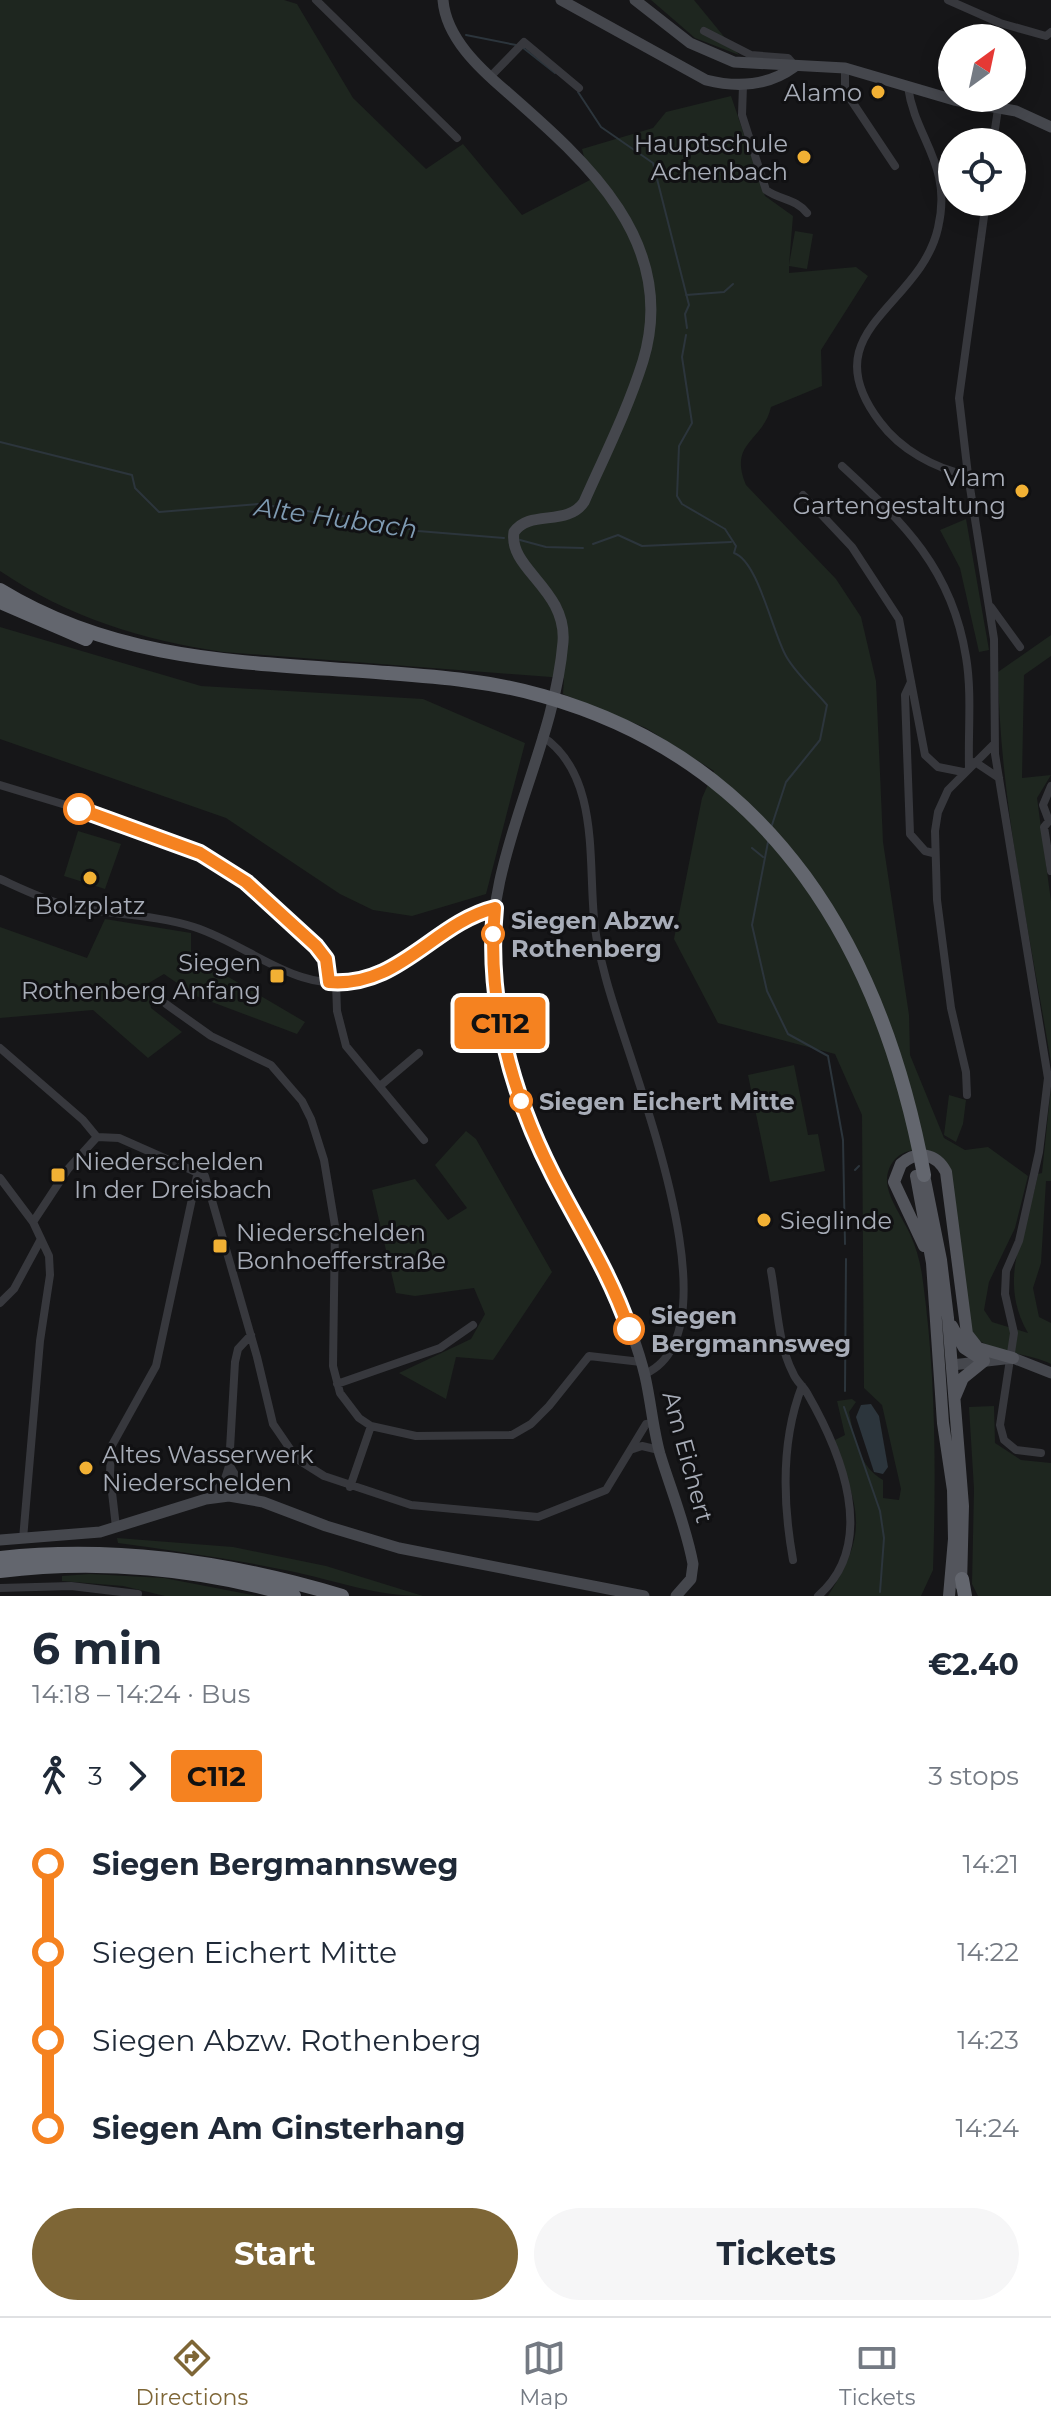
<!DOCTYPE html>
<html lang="en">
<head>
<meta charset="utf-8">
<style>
  :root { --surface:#fff; --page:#f6f6f7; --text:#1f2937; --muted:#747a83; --line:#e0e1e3; --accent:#7e6636 }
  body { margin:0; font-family:Montserrat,sans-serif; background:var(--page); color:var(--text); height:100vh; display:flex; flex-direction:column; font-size:30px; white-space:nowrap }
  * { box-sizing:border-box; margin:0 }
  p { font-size:26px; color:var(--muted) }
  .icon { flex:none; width:44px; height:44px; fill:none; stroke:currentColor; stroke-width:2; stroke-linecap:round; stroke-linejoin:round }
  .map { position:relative; height:1596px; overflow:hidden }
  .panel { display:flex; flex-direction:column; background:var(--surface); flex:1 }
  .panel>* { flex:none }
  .badge { padding:0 16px; border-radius:6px; font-size:28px; line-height:52px }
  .needle { width:52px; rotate:33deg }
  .tools { position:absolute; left:938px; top:24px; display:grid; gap:16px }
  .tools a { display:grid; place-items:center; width:88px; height:88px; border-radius:50%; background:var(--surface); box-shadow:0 4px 20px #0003; font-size:40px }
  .map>.badge { position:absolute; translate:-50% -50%; box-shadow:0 0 0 4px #fff }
  .legs { display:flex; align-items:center; gap:12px; height:88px; padding:0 32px; font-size:26px }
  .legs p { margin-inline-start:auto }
  .head { display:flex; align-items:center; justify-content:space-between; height:136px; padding:0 32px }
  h1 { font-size:44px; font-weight:700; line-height:60px }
  .button { display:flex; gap:16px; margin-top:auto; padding:16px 32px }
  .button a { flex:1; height:92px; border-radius:48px; background:var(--accent); color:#fff; font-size:32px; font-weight:700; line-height:92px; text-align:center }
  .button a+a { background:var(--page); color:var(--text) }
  ul { padding:0 32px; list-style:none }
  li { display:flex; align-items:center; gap:28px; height:88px; font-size:30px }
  li i { display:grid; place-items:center; width:12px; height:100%; margin:0 10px; background:currentColor }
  li i::after { content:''; width:20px; height:20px; margin:-10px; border:6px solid; border-radius:50%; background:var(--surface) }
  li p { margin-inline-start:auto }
  li:first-child i { background:linear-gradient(#0000 50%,currentColor 0) }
  li:last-child i { background:linear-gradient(currentColor 50%,#0000 0) }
  .tab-bar { display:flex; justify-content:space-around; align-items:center; height:112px; border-top:2px solid var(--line); background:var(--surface); font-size:22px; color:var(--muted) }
  .tab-bar a { display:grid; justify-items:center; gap:4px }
  .tab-bar .on { color:var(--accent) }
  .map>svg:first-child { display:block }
  .green { fill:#1e261f }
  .water { fill:#2c353c }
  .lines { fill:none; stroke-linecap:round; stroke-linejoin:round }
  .stream { stroke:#2c353c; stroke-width:2 }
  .street { stroke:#37383d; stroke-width:8 }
  .secondary { stroke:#45474d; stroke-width:11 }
  .primary { stroke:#53555c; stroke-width:12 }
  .highway { stroke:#63666e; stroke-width:14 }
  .line-1-casing { stroke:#fff; stroke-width:18 }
  .line-1 { stroke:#f58220; stroke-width:12 }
  .poi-dot { fill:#f2b134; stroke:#111113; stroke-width:3 }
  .stop-1-dot { fill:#fff; stroke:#f58220; stroke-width:4 }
  .labels { text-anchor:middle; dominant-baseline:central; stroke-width:6; stroke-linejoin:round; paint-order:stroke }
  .poi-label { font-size:24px; fill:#a8adb8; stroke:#111113; text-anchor:end }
  .stop-label { font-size:24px; font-weight:bold; fill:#a8adb8; stroke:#111113; text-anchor:start }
  .street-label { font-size:24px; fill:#a8adb8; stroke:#111113 }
  .water-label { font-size:26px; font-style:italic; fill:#7f9bb3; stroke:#111113 }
</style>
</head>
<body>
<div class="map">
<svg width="1051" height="1596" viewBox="0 0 1051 1596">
  <rect width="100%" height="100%" fill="#161618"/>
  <path class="green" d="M 0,0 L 284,0 L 297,4 L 353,98 L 426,169 L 463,144 L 522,215 L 590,180 L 582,149 L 653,128 L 666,112 L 731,96 L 765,196 L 793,216 L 789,265 L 795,231 L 813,234 L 807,269 L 789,266 L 789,273 L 856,267 L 868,276 L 821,350 L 822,386 L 771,407 C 763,442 728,442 746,485 L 836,579 L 861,617 L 876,681 L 883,842 L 909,1015 L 910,1055 L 944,1138 L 965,1150 L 988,1147 L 1028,1176 L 1015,1228 L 989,1282 L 984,1310 L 992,1322 L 1028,1333 C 996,1277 1027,1233 1038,1174 L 1042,1173 L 1051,1087 L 1051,1181 L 1046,1181 L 1041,1263 L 1033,1288 L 1039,1317 L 1051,1323 L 1051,1364 C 1025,1351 991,1355 972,1334 L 938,1154 C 916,1144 890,1151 887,1178 C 886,1197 903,1218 910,1234 C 917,1249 921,1265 923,1282 C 936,1377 936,1474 933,1570 L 921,1596 L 828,1596 C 870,1530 859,1510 833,1441 L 845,1435 L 837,1401 L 852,1399 L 856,1402 L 849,1412 C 854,1437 859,1467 883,1480 L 883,1498 L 899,1500 L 901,1489 L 882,1405 L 864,1388 L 862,1115 L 835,1054 L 718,1023 L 674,939 L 702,798 L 714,771 L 646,728 L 563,694 L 564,678 L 223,652 C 142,640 68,617 0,571 Z
    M 651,0 L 694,0 L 739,55 L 695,38 Z
    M 966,519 L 989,650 L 979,652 L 960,568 L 940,530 Z
    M 0,627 L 201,686 L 423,699 L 525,743 L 486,894 L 412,916 L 373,910 L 340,894 L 226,818 L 0,739 Z
    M 1051,635 L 1051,656 L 1024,675 L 1022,778 L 1051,775 L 1037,798 L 1051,901 L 1051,1063 C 1030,933 1000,803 998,672 Z
    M 78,831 L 121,844 L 105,889 L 64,876 Z
    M 105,919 L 191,933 L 191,955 L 305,1022 L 297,1034 L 196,996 L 164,974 L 147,984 L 151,1008 L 182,1032 L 148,1058 L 93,1010 L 0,1018 L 0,927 L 87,958 Z
    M 794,1065 L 808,1135 L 818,1134 L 825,1171 L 770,1182 L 748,1075 Z
    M 949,1095 L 966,1100 L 963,1124 L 956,1142 L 944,1135 Z
    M 466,1131 L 476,1139 L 552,1272 L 493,1360 L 456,1357 L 446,1399 L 399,1373 L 471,1339 L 485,1314 L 474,1288 L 415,1296 L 396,1293 L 372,1190 L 415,1179 L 448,1220 L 467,1208 L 435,1165 Z
    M 994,1406 L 995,1443 L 1021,1460 L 1051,1463 L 1051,1596 L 978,1596 L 972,1584 L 974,1489 L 969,1407 Z
    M 117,1538 L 233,1547 L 326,1566 L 423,1596 C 374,1596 338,1581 290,1571 C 232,1559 176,1551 118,1543 Z
    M 90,1574 L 164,1578 L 257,1596 L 165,1596 L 123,1586 L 62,1581 L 62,1576 Z"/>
  <path class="water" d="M 871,1404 L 879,1416 L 888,1467 L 883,1474 L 874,1472 L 856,1417 L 861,1405 Z"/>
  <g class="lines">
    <path class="stream" d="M 466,35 L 516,45
      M 522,47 L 555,73
      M 578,92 L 601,127 L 653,163 L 689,305 L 685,314 L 687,328
      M 686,295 L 724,292 L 733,284
      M 686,335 L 682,357 L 692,423 L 679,446 L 677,496 L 682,504 L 725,529 L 736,546 L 734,553 C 758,561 772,631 786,656 C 796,674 814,689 827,705 L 820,740 L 786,782 L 771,828
      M 0,442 L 132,475 L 135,488 L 159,512 L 258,504 L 384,522 L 418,531 L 504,538
      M 520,540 L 546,547 L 583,548
      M 593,544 L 618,535 L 642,546 L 731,542
      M 768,842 L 752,925 L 767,991 L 788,1034 L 828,1056 L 843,1140 L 845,1244
      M 752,848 L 763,857
      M 855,1170 L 859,1166
      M 845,1391 L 846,1259
      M 844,1407 L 880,1511 L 884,1538 L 880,1592"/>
    <path class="street" d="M 316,0 L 457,138
      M 948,0 L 1000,23 L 1046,36 L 1051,32
      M 704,31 L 751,55 L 788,58 L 795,66
      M 845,68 L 845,91 L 895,166
      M 490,77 L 524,42 L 579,88
      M 743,85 L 742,115 L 766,190 C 780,200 796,199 807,213
      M 908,87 C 915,139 953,164 938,228 C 920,308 810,330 880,422 C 900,449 935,469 968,475
      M 993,142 L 998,109
      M 986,202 L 959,398 L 968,475 L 994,639 L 995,754 L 1048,1078 L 1039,1152 L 1019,1241 L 1006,1271 L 1005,1294 L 1014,1333 L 1000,1425 L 1004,1440 L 1016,1450 L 1041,1453
      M 842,466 C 904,523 952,569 966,657 C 972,692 968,731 969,767
      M 803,495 L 852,547 L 899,619 L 925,755 L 938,767 L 963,772
      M 991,607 L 1020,647
      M 911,682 L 905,695 L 910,834 L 925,851 L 933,853
      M 542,736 C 602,776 587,866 595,928 C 597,944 601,960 605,975 C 624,1054 744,1330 645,1374
      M 975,762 L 999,778
      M 0,785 L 132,825 L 200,853 L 246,882 L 316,946 L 326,959 L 329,982
      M 1051,786 L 1043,805 L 1049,821 L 1044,827 L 1051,871
      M 0,879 C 22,889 44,900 68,906 C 109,915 153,914 194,927 C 253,946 295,995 363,980 C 415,968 445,920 495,908
      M 336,983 L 337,1011 L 346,1046 L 424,1140
      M 166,1004 L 211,1036 L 271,1065 L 302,1101 L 311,1119 L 324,1160 L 335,1226 L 333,1366 L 340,1393 L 359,1418 L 371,1426 L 416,1436 L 512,1435 L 531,1424 L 549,1406 L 589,1356 L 641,1362
      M 0,1048 L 83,1120 L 97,1137
      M 380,1086 L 419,1053
      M 967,1095 L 966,1072 L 951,1008 L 937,900 L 935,831 L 938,812 L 948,790 L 994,744
      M 0,1178 L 33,1222 L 49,1256 L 50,1275 L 40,1341 L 23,1539
      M 33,1222 L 68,1169 L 97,1137 L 119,1138 L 205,1176 L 257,1357 L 273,1424 L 297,1459 L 324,1476 L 411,1505 L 538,1517 L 606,1490 L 646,1424 L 654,1423
      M 771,1271 C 777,1303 778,1345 793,1373 C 796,1381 803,1386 807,1393 C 841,1452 879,1543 818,1596
      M 0,1303 L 14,1289 L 41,1239
      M 337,1384 L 440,1348 L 473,1325
      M 633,1449 L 642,1446 L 659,1450
      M 230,1466 L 241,1485 L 256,1499
      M 350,1487 L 371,1426
      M 209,1497 L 224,1482 L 229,1466 L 235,1362 L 238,1349 L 251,1335
      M 116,1527 L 110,1475 L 111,1447 L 156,1366 L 198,1171
      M 793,1560 C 783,1504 781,1440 802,1386
      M 0,1588 L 71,1586 L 138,1594"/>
    <path class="secondary" d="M 443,0 C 446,38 480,69 507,92 C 587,162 679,243 643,361 C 628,409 604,457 584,502 C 567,527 530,509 514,532 C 508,569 567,589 563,642 C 553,760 480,860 493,984 C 501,1053 525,1123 558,1184 C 574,1214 594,1243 608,1274 C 622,1306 637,1342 645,1376 C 651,1402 653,1429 660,1454 C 671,1490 686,1526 693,1564 L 691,1579 L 676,1596
      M 561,0 L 706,80 C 738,88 768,86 794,67
      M 635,0 L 690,43 L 734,62 L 845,68 L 954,100 L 1016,111 L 1051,127
      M 952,1365 L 1013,1358 L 1051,1373
      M 0,1540 L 100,1532 L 206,1499 L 229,1496 L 263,1502 L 326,1526 L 399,1548 L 644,1596"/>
    <path class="primary" d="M 924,1175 L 941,1260 L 948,1318 L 963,1506 L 961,1585
      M 916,1176 L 932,1263 L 943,1423 L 953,1490 L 954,1539 L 949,1596
      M 924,1246 L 894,1182 L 901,1164 C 917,1150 936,1153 946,1172 L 967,1334 L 978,1348 L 1013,1358
      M 952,1326 L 964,1348 L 984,1361 L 963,1378 L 955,1397"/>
    <path class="highway" d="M 0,590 C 121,664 251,662 387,673 C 439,677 492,681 543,696 C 774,761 883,952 924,1175
      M 0,602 L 86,639
      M 0,1558 C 117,1545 230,1562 342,1596
      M 0,1571 C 98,1559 200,1568 294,1596
      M 962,1579 L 965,1596"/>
  </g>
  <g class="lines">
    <defs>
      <path id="line-1" d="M 79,809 L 200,853 L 246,882 L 316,946 L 326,959 L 329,982 C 399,988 434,923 495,908 C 486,1000 511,1093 553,1175 C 579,1226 610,1273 629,1329"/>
    </defs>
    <use href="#line-1" class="line-1-casing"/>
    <use href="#line-1" class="line-1"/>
  </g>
  <g class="poi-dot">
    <circle cx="878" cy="92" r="8"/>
    <circle cx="804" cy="157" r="8"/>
    <circle cx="1022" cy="491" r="8"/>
    <circle cx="90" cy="878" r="8"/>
    <rect x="269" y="968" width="16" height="16" rx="4"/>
    <rect x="50" y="1167" width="16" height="16" rx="4"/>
    <circle cx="764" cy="1220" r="8"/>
    <rect x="212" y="1238" width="16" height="16" rx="4"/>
    <circle cx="86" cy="1468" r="8"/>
  </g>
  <g class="stop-1-dot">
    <circle cx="79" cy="809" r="14"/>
    <circle cx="493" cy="934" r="10"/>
    <circle cx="521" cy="1101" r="10"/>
    <circle cx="629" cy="1329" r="14"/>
  </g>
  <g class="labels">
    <g class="poi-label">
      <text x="862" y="92">Alamo</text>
      <text x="788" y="143">Hauptschule<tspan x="788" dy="28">Achenbach</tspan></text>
      <text x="1006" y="477">Vlam<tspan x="1006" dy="28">Gartengestaltung</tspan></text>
      <text x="90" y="905" text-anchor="middle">Bolzplatz</text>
      <text x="261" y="962">Siegen<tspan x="261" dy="28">Rothenberg Anfang</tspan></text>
      <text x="74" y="1161" text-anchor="start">Niederschelden<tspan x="74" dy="28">In der Dreisbach</tspan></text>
      <text x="780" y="1220" text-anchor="start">Sieglinde</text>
      <text x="236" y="1232" text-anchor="start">Niederschelden<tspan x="236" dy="28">Bonhoefferstraße</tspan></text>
      <text x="102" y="1454" text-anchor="start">Altes Wasserwerk<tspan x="102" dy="28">Niederschelden</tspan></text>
    </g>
    <g class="stop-label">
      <text x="511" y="920">Siegen Abzw.<tspan x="511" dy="28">Rothenberg</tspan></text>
      <text x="539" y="1101">Siegen Eichert Mitte</text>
      <text x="651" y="1315">Siegen<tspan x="651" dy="28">Bergmannsweg</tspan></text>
    </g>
    <g class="street-label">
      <text transform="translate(688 1457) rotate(75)">Am Eichert</text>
    </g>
    <g class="water-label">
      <text transform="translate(336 518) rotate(8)">Alte Hubach</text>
    </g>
  </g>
</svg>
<div class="tools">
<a><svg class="needle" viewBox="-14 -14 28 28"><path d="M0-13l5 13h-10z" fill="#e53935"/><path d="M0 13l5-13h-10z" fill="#747a83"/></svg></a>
<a><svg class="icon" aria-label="locate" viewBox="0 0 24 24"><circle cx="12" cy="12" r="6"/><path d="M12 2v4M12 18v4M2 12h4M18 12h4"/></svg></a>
</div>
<b class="badge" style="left:500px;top:1023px;background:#f58220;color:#111">C112</b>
</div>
<section class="panel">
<div class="head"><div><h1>6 min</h1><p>14:18 – 14:24 · Bus</p></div><b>€2.40</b></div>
<div class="legs"><svg class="icon" aria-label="walk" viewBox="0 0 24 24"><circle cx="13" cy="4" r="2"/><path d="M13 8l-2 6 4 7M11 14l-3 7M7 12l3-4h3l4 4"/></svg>3<svg class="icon" aria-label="forward" viewBox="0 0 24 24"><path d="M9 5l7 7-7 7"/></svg><b class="badge" style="background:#f58220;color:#111">C112</b><p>3 stops</p></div>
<ul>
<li><i style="color:#f58220"></i><b>Siegen Bergmannsweg</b><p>14:21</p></li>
<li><i style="color:#f58220"></i><span>Siegen Eichert Mitte</span><p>14:22</p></li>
<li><i style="color:#f58220"></i><span>Siegen Abzw. Rothenberg</span><p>14:23</p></li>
<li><i style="color:#f58220"></i><b>Siegen Am Ginsterhang</b><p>14:24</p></li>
</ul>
<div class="button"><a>Start</a><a>Tickets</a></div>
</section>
<nav class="tab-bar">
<a class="on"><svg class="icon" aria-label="directions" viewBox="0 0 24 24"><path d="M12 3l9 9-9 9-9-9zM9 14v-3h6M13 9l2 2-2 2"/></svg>Directions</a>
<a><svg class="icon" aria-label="map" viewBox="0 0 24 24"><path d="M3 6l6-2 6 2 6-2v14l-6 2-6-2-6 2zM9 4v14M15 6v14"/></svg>Map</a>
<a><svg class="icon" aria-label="tickets" viewBox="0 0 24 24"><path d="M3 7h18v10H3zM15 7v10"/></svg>Tickets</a>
</nav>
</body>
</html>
